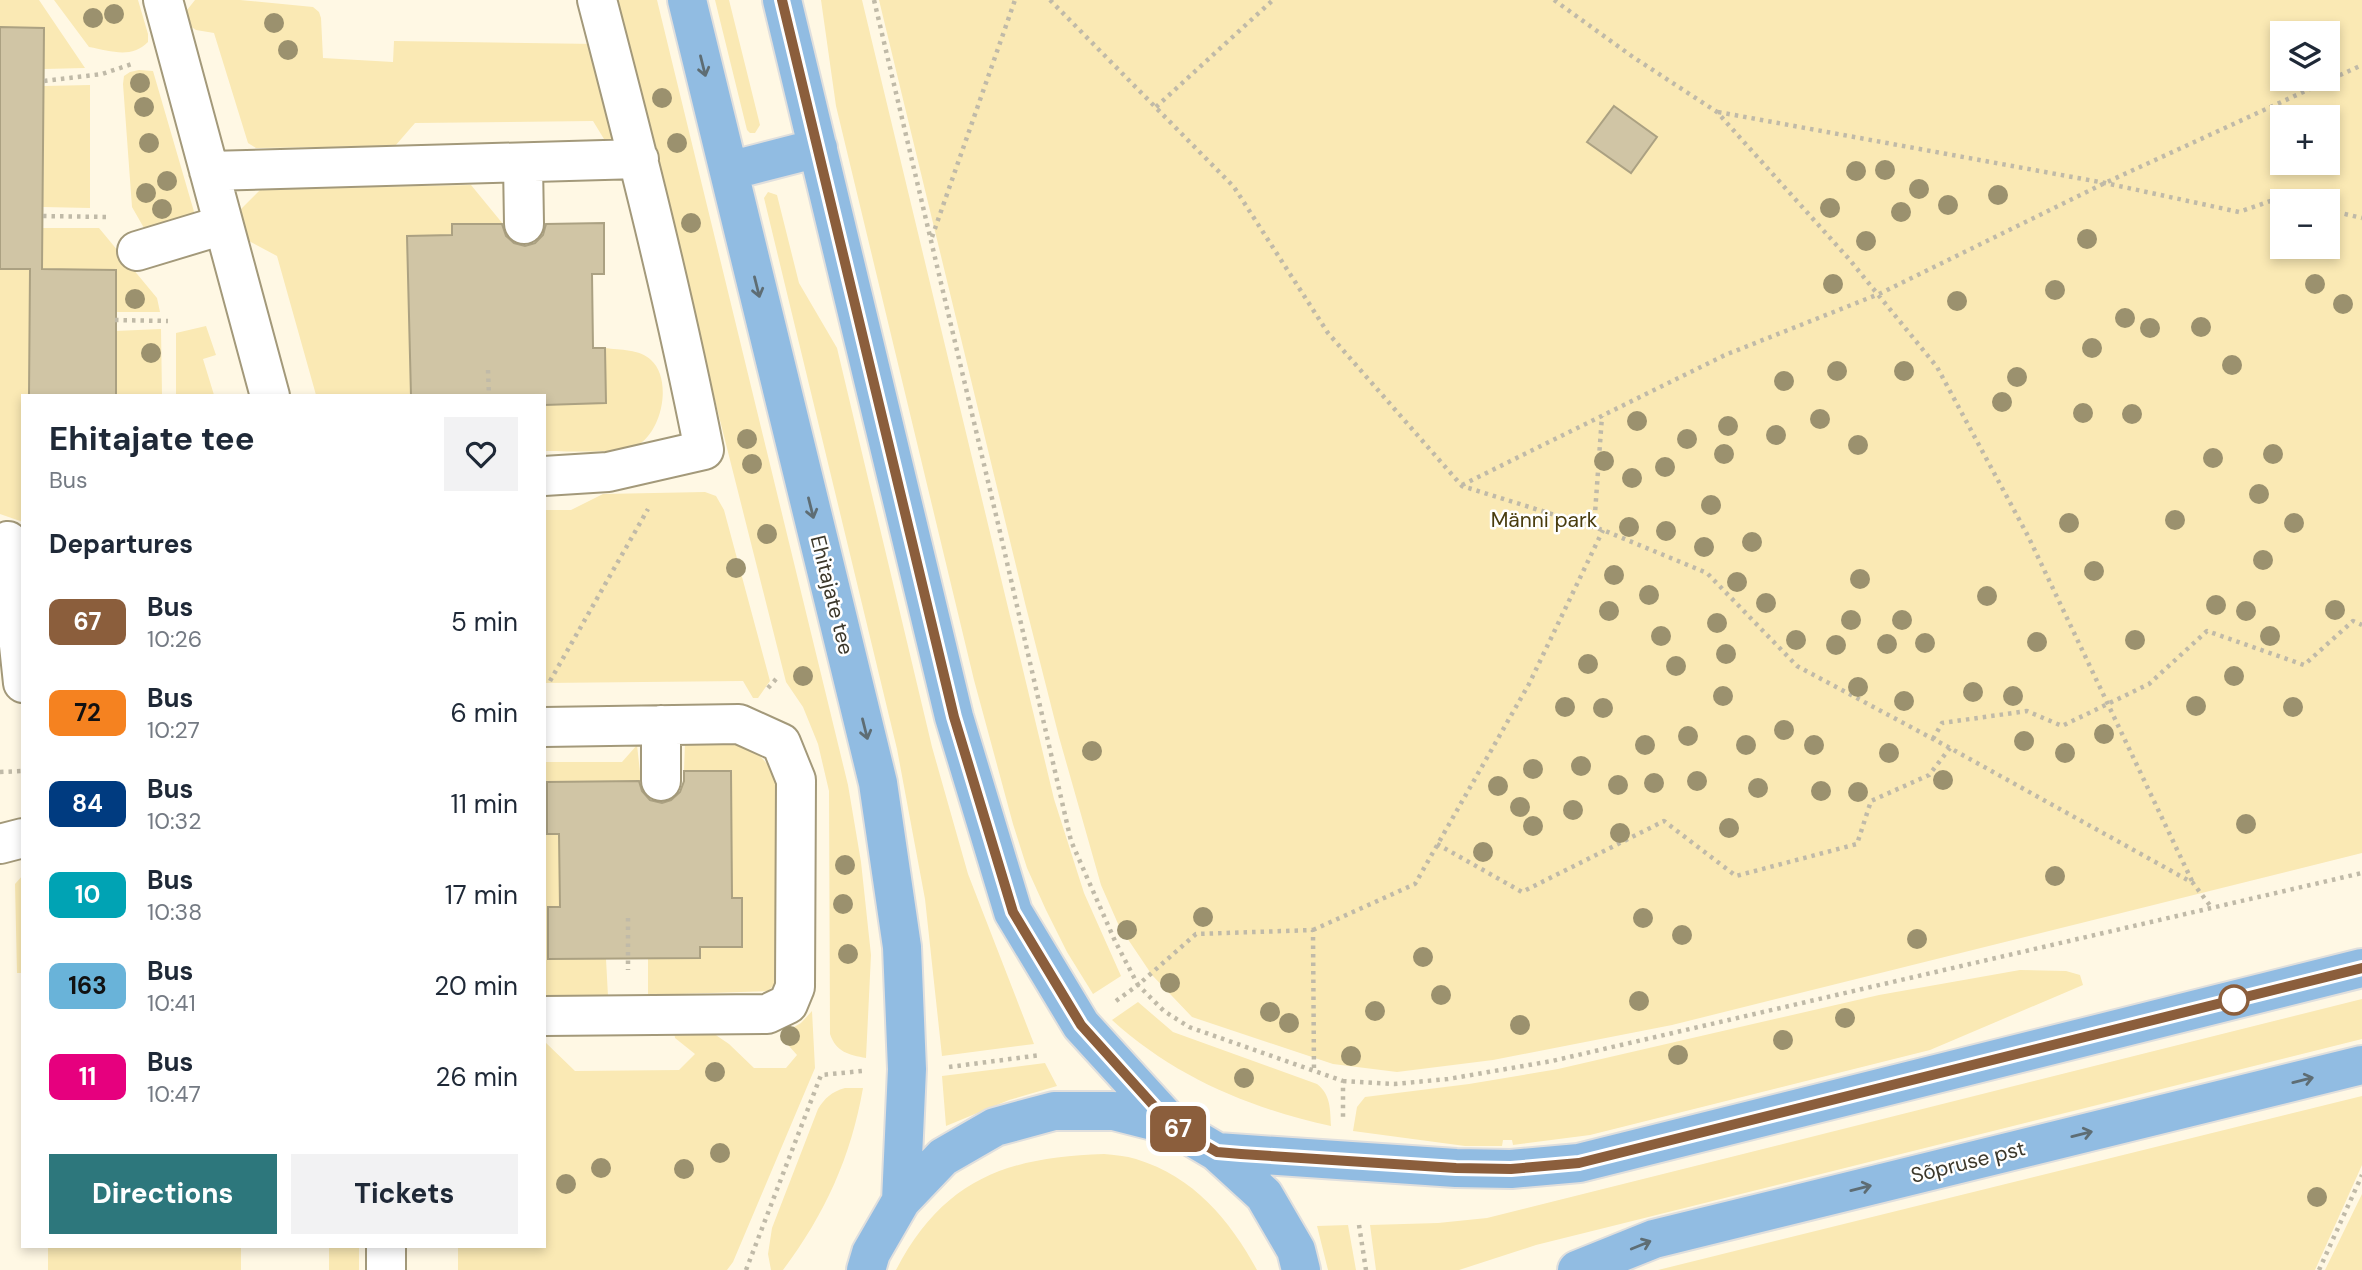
<!DOCTYPE html>
<html lang="en">
<head>
<meta charset="utf-8">
<style>
  :root { --surface:#fff; --page:#f2f2f3; --text:#1f2937; --muted:#747a83; --accent:#2d777c }
  body { margin:0; font-family:"DM Sans",sans-serif; background:var(--page); color:var(--text); height:100vh; display:flex; flex-direction:column; font-size:26px; white-space:nowrap }
  * { box-sizing:border-box; margin:0 }
  p { font-size:23px; color:var(--muted) }
  .icon { flex:none; width:38px; height:38px; fill:none; stroke:currentColor; stroke-width:2; stroke-linecap:round; stroke-linejoin:round }
  .map { position:relative; flex:1; overflow:hidden }
  .details { position:absolute; left:21px; top:394px; width:525px; height:854px; display:flex; flex-direction:column; background:var(--surface); border-radius:0px; box-shadow:0 4px 10px #0003 }
  .details>* { flex:none }
  .badge { padding:0 14px; border-radius:10px; font-size:24px; line-height:46px }
  .fabs { position:absolute; left:2270px; top:21px; display:grid; gap:14px }
  .fabs a { display:grid; place-items:center; width:70px; height:70px; border-radius:0px; background:var(--surface); box-shadow:0 4px 10px #0003; font-size:35px }
  .map>.badge { position:absolute; translate:-50% -50%; box-shadow:0 0 0 4px #fff }
  h2 { padding:0 28px; font-size:26px; line-height:63px }
  .round { display:grid; place-items:center; flex:none; width:74px; height:74px; border-radius:0px; background:var(--page) }
  .headline { display:flex; align-items:center; justify-content:space-between; height:119px; padding:0 28px }
  h1 { font-size:33px; font-weight:700; line-height:52px }
  .button { display:flex; gap:14px; margin-top:auto; padding:14px 28px }
  .button a { flex:1; height:80px; border-radius:0px; background:var(--accent); color:#fff; font-size:28px; font-weight:700; line-height:80px; text-align:center }
  .button a+a { background:var(--page); color:var(--text) }
  ul { padding:0; list-style:none }
  li { display:flex; align-items:center; gap:21px; height:91px; padding:0 28px }
  li div { flex:1 }
  li b { display:block; font-size:26px }
  li em { font-style:normal }
  li .badge { min-width:77px; font-weight:700; text-align:center }
  .map>svg:first-child { display:block }
  .green { fill:#fae9b4; fill-rule:evenodd }
  .building { fill:#d0c5a5; stroke:#aba182; stroke-width:2 }
  .lines { fill:none; stroke-linecap:round; stroke-linejoin:round }
  .minor-casing { stroke:#a3997a; stroke-width:42 }
  .major-casing { stroke:#e0dfdd; stroke-width:42 }
  .path { stroke:#c0baa8; stroke-width:4.5; stroke-dasharray:3.5 5; stroke-linecap:butt }
  .minor { stroke:#fff; stroke-width:38 }
  .major { stroke:#91bce2; stroke-width:38 }
  .path-bridge { stroke:#c0baa8; stroke-width:4.5; stroke-dasharray:3.5 5; stroke-linecap:butt }
  .tree { fill:#9b916e }
  .oneway { stroke:#5e6d74 }
  .line-casing { stroke:#fff; stroke-width:16 }
  .line { stroke:#8b5e3c; stroke-width:10 }
  .stop-dot { fill:#fff; stroke:#8b5e3c; stroke-width:3.5 }
  .labels { text-anchor:middle; dominant-baseline:central; stroke-width:5; stroke-linejoin:round; paint-order:stroke }
  .park-label { font-size:21px; fill:#493c0e; stroke:#fff }
  .street-label { font-size:21px; fill:#3c382b; stroke:#fff }
</style>
</head>
<body>
<div class="map">
<svg width="2362" height="1270" viewBox="0 0 2362 1270">
  <rect width="100%" height="100%" fill="#fff8e4"/>
  <path class="green" d="M 0,0 L 39,0 L 85,68 L 44,69 L 44,28 L 0,27 Z
    M 54,0 L 138,0 L 148,34 L 148,42 C 131,59 111,51 89,47 Z
    M 195,0 L 240,0 L 313,7 L 319,12 L 321,18 L 323,58 L 393,62 L 394,41 L 598,44 L 620,139 L 604,139 L 593,121 L 415,123 L 395,146 L 256,148 L 248,143 L 214,33 L 196,30 L 190,26 L 187,10 Z
    M 614,0 L 657,0 L 848,785 L 861,862 L 871,955 L 866,1058 C 849,1055 836,1052 830,1034 L 829,791 L 818,744 L 803,707 L 786,682 Z
    M 715,0 L 729,0 L 760,125 L 755,133 L 750,133 L 747,130 Z
    M 821,0 L 862,0 L 1054,799 L 1084,893 L 1121,976 L 1093,994 L 1067,952 L 1046,910 L 1027,868 L 1013,824 L 974,680 L 836,106 Z
    M 879,0 L 2362,0 L 2362,853 L 1672,1025 L 1493,1060 L 1397,1072 L 1333,1064 L 1192,1017 L 1152,975 L 1119,926 L 1101,885 L 1059,737 L 1025,603 ZM 2282,33 L 2328,33 L 2328,79 L 2282,79 ZM 2282,117 L 2328,117 L 2328,163 L 2282,163 ZM 2282,201 L 2328,201 L 2328,247 L 2282,247 Z
    M 139,70 L 153,71 L 197,222 L 151,233 L 144,228 L 132,207 L 123,84 L 124,76 L 130,72 Z
    M 90,85 L 90,208 L 43,207 L 44,86 Z
    M 471,185 L 503,224 L 453,224 L 452,235 L 407,236 L 411,395 L 316,395 L 277,256 L 247,240 L 241,209 L 261,189 Z
    M 768,192 L 777,195 L 799,283 L 837,348 L 932,747 L 968,874 L 1034,1044 L 942,1056 L 925,899 L 897,749 L 764,198 Z
    M 43,228 L 99,228 L 157,298 L 160,312 L 115,312 L 42,269 Z
    M 0,269 L 30,269 L 29,395 L 23,396 L 23,522 L 0,514 Z
    M 206,326 L 216,355 L 203,359 L 214,395 L 176,395 L 176,333 Z
    M 161,329 L 162,395 L 116,395 L 115,331 Z
    M 605,348 C 620,350 640,349 651,360 C 673,380 662,433 636,446 C 619,454 565,451 544,451 L 544,405 L 606,403 Z
    M 705,492 L 716,496 L 724,510 L 770,681 L 758,698 L 753,698 L 743,681 L 544,683 L 544,510 L 571,510 L 603,494 Z
    M 685,742 C 714,742 748,738 767,764 C 771,770 773,778 776,785 L 778,975 L 775,984 L 768,991 L 648,995 L 648,958 L 700,947 L 742,947 L 742,899 L 732,898 L 731,771 L 684,771 Z
    M 637,745 L 641,781 L 548,782 L 559,834 L 560,907 L 548,908 L 548,959 L 606,959 L 608,996 L 544,998 L 544,762 L 622,762 Z
    M 23,875 L 23,973 L 17,973 L 15,884 Z
    M 2020,970 L 2066,971 L 2080,975 L 2083,985 L 1930,1050 L 1590,1135 L 1513,1145 L 1512,1140 L 1503,1140 L 1502,1146 L 1465,1146 L 1353,1131 L 1357,1107 L 1365,1097 L 1469,1084 L 1558,1069 L 1879,995 Z
    M 2362,999 L 2362,1039 L 1536,1245 L 1459,1270 L 1376,1270 L 1370,1225 L 1438,1223 L 1487,1218 Z
    M 1138,1002 L 1173,1032 L 1317,1084 C 1331,1095 1330,1109 1331,1126 C 1249,1108 1175,1077 1112,1020 Z
    M 812,1011 L 815,1068 L 733,1262 L 727,1270 L 458,1270 L 458,1246 L 544,1246 L 544,1041 L 575,1071 L 679,1070 L 695,1054 L 675,1038 L 674,1031 L 707,1029 L 729,1044 L 754,1068 L 786,1068 L 797,1055 L 781,1037 L 782,1034 L 801,1023 Z
    M 1045,1063 L 1057,1086 L 1009,1100 L 946,1126 L 942,1076 Z
    M 845,1088 L 863,1088 C 851,1157 825,1214 783,1270 L 771,1270 L 768,1254 L 772,1228 L 818,1109 C 825,1098 831,1092 845,1088 Z
    M 2362,1096 L 2362,1165 L 2315,1270 L 1658,1270 Z
    M 1104,1154 C 1114,1155 1126,1156 1136,1159 C 1194,1177 1229,1219 1257,1270 L 896,1270 C 943,1180 1006,1157 1104,1154 Z
    M 2362,1194 L 2362,1270 L 2325,1270 Z
    M 1348,1225 L 1356,1270 L 1328,1270 L 1317,1226 Z
    M 48,1246 L 241,1246 L 241,1270 L 48,1270 Z
    M 329,1246 L 359,1246 L 359,1270 L 329,1270 Z"/>
  <path class="building" d="M 0,27 L 44,28 L 42,269 L 116,270 L 116,396 L 29,396 L 30,269 L 0,269 Z
    M 1614,106 L 1657,137 L 1631,173 L 1587,142 Z
    M 604,223 L 604,274 L 592,274 L 593,348 L 605,348 L 606,403 L 544,405 L 544,396 L 411,396 L 407,236 L 452,235 L 452,224 L 502,224 L 506,236 L 514,243 L 525,246 L 535,243 L 543,235 L 546,224 Z
    M 684,771 L 731,771 L 732,898 L 742,898 L 742,947 L 700,947 L 700,958 L 548,959 L 548,907 L 560,907 L 559,834 L 547,834 L 547,782 L 639,781 L 642,791 L 650,800 L 662,803 L 671,800 L 680,792 L 684,781 Z"/>
  <g class="lines">
    <defs>
      <path id="minor" d="M 163,0 L 270,396
        M 523,164 L 524,224
        M 209,171 L 639,159
        M 137,251 L 223,225
        M 544,476 L 608,472 L 704,450 C 674,298 636,149 597,0
        M 8,541 L 23,683
        M 661,725 L 661,781
        M 544,727 L 739,724 L 781,743 L 796,780 L 795,987 L 788,1004 L 767,1014 L 544,1016
        M 0,844 L 23,838
        M 386,1246 L 386,1270"/>
      <path id="major" d="M 687,0 L 878,783 L 902,947 L 907,1069 L 901,1201
        M 782,0 L 954,717 L 1013,912 L 1081,1025 L 1173,1126
        M 729,171 L 818,148
        M 1217,1152 L 1456,1168 L 1511,1169 L 1579,1163 L 2362,968
        M 866,1270 L 871,1253 L 901,1201 L 943,1157 L 995,1127 L 1054,1111 L 1114,1111 L 1173,1126 L 1217,1152 L 1264,1195 L 1296,1250 L 1301,1270
        M 1577,1270 L 1654,1239 L 2362,1065"/>
    </defs>
    <use href="#minor" class="minor-casing"/>
    <use href="#major" class="major-casing"/>
    <path class="path" d="M 874,0 L 1000,532 L 1071,841 L 1115,941 L 1138,985 L 1196,934 L 1313,930 L 1314,1072
      M 1050,0 L 1234,187 L 1328,333 L 1462,486 L 1603,530 L 1707,573 L 1797,666 L 1950,748 L 2193,883 L 2212,908
      M 1554,0 L 1633,57 L 1717,112 L 1849,259 L 1937,367 L 2028,536 L 2192,881
      M 44,81 L 102,74 L 135,63
      M 1156,107 L 1273,0
      M 1718,112 L 2105,183 L 2239,212 L 2279,198 L 2292,201
      M 2328,210 L 2362,218
      M 43,216 L 108,217
      M 932,237 L 1015,0
      M 115,320 L 168,321
      M 488,370 L 489,396
      M 1462,485 L 1725,355 L 1879,294 L 2105,183 L 2362,65
      M 1594,527 L 1602,416
      M 550,681 L 648,509
      M 768,688 L 777,678
      M 0,772 L 23,771
      M 1437,844 L 1522,892 L 1664,821 L 1736,876 L 1857,844 L 1871,801 L 1929,775 L 1950,748
      M 628,918 L 628,970
      M 1313,930 L 1415,884 L 1529,684 L 1603,530
      M 1116,1001 L 1138,985 L 1164,1011 L 1189,1027 L 1343,1081 L 1343,1117
      M 949,1067 L 1041,1055
      M 1343,1081 L 1394,1084 L 1448,1079 L 1552,1061 L 2362,873
      M 1359,1225 L 1366,1270
      M 746,1270 L 821,1075 L 862,1071
      M 2319,1270 L 2362,1175"/>
    <use href="#minor" class="minor"/>
    <use href="#major" class="major"/>
    <path class="path-bridge" d="M 1933,739 L 1942,723 L 2027,711 L 2062,726 L 2149,684 L 2207,631 L 2304,665 L 2353,621 L 2362,625"/>
  </g>
  <g class="tree">
    <circle cx="114" cy="14" r="10"/>
    <circle cx="93" cy="18" r="10"/>
    <circle cx="274" cy="23" r="10"/>
    <circle cx="288" cy="50" r="10"/>
    <circle cx="140" cy="83" r="10"/>
    <circle cx="662" cy="98" r="10"/>
    <circle cx="144" cy="107" r="10"/>
    <circle cx="149" cy="143" r="10"/>
    <circle cx="677" cy="143" r="10"/>
    <circle cx="1885" cy="170" r="10"/>
    <circle cx="1856" cy="171" r="10"/>
    <circle cx="167" cy="181" r="10"/>
    <circle cx="1919" cy="189" r="10"/>
    <circle cx="146" cy="193" r="10"/>
    <circle cx="1998" cy="195" r="10"/>
    <circle cx="1948" cy="205" r="10"/>
    <circle cx="1830" cy="208" r="10"/>
    <circle cx="162" cy="209" r="10"/>
    <circle cx="1901" cy="212" r="10"/>
    <circle cx="691" cy="223" r="10"/>
    <circle cx="2087" cy="239" r="10"/>
    <circle cx="1866" cy="241" r="10"/>
    <circle cx="1833" cy="284" r="10"/>
    <circle cx="2315" cy="284" r="10"/>
    <circle cx="2055" cy="290" r="10"/>
    <circle cx="135" cy="299" r="10"/>
    <circle cx="1957" cy="301" r="10"/>
    <circle cx="2343" cy="304" r="10"/>
    <circle cx="2125" cy="318" r="10"/>
    <circle cx="2201" cy="327" r="10"/>
    <circle cx="2150" cy="328" r="10"/>
    <circle cx="2092" cy="348" r="10"/>
    <circle cx="151" cy="353" r="10"/>
    <circle cx="2232" cy="365" r="10"/>
    <circle cx="1837" cy="371" r="10"/>
    <circle cx="1904" cy="371" r="10"/>
    <circle cx="2017" cy="377" r="10"/>
    <circle cx="1784" cy="381" r="10"/>
    <circle cx="2002" cy="402" r="10"/>
    <circle cx="2083" cy="413" r="10"/>
    <circle cx="2132" cy="414" r="10"/>
    <circle cx="1820" cy="419" r="10"/>
    <circle cx="1637" cy="421" r="10"/>
    <circle cx="1728" cy="426" r="10"/>
    <circle cx="1776" cy="435" r="10"/>
    <circle cx="747" cy="439" r="10"/>
    <circle cx="1687" cy="439" r="10"/>
    <circle cx="1858" cy="445" r="10"/>
    <circle cx="1724" cy="454" r="10"/>
    <circle cx="2273" cy="454" r="10"/>
    <circle cx="2213" cy="458" r="10"/>
    <circle cx="1604" cy="461" r="10"/>
    <circle cx="752" cy="464" r="10"/>
    <circle cx="1665" cy="467" r="10"/>
    <circle cx="1632" cy="478" r="10"/>
    <circle cx="2259" cy="494" r="10"/>
    <circle cx="1711" cy="505" r="10"/>
    <circle cx="2175" cy="520" r="10"/>
    <circle cx="2069" cy="523" r="10"/>
    <circle cx="2294" cy="523" r="10"/>
    <circle cx="1629" cy="527" r="10"/>
    <circle cx="1666" cy="531" r="10"/>
    <circle cx="767" cy="534" r="10"/>
    <circle cx="1752" cy="542" r="10"/>
    <circle cx="1704" cy="547" r="10"/>
    <circle cx="2263" cy="560" r="10"/>
    <circle cx="736" cy="568" r="10"/>
    <circle cx="2094" cy="571" r="10"/>
    <circle cx="1614" cy="575" r="10"/>
    <circle cx="1860" cy="579" r="10"/>
    <circle cx="1737" cy="582" r="10"/>
    <circle cx="1649" cy="595" r="10"/>
    <circle cx="1987" cy="596" r="10"/>
    <circle cx="1766" cy="603" r="10"/>
    <circle cx="2216" cy="605" r="10"/>
    <circle cx="2335" cy="610" r="10"/>
    <circle cx="1609" cy="611" r="10"/>
    <circle cx="2246" cy="611" r="10"/>
    <circle cx="1851" cy="620" r="10"/>
    <circle cx="1902" cy="620" r="10"/>
    <circle cx="1717" cy="623" r="10"/>
    <circle cx="1661" cy="636" r="10"/>
    <circle cx="2270" cy="636" r="10"/>
    <circle cx="1796" cy="640" r="10"/>
    <circle cx="2135" cy="640" r="10"/>
    <circle cx="2037" cy="642" r="10"/>
    <circle cx="1925" cy="643" r="10"/>
    <circle cx="1887" cy="644" r="10"/>
    <circle cx="1836" cy="645" r="10"/>
    <circle cx="1726" cy="654" r="10"/>
    <circle cx="1588" cy="664" r="10"/>
    <circle cx="1676" cy="666" r="10"/>
    <circle cx="803" cy="676" r="10"/>
    <circle cx="2234" cy="676" r="10"/>
    <circle cx="1858" cy="687" r="10"/>
    <circle cx="1973" cy="692" r="10"/>
    <circle cx="1723" cy="696" r="10"/>
    <circle cx="2013" cy="696" r="10"/>
    <circle cx="1904" cy="701" r="10"/>
    <circle cx="2196" cy="706" r="10"/>
    <circle cx="1565" cy="707" r="10"/>
    <circle cx="2293" cy="707" r="10"/>
    <circle cx="1603" cy="708" r="10"/>
    <circle cx="1784" cy="730" r="10"/>
    <circle cx="2104" cy="734" r="10"/>
    <circle cx="1688" cy="736" r="10"/>
    <circle cx="2024" cy="741" r="10"/>
    <circle cx="1645" cy="745" r="10"/>
    <circle cx="1746" cy="745" r="10"/>
    <circle cx="1814" cy="745" r="10"/>
    <circle cx="1092" cy="751" r="10"/>
    <circle cx="1889" cy="753" r="10"/>
    <circle cx="2065" cy="753" r="10"/>
    <circle cx="1581" cy="766" r="10"/>
    <circle cx="1533" cy="769" r="10"/>
    <circle cx="1943" cy="780" r="10"/>
    <circle cx="1697" cy="781" r="10"/>
    <circle cx="1654" cy="783" r="10"/>
    <circle cx="1618" cy="785" r="10"/>
    <circle cx="1498" cy="786" r="10"/>
    <circle cx="1758" cy="788" r="10"/>
    <circle cx="1821" cy="791" r="10"/>
    <circle cx="1858" cy="792" r="10"/>
    <circle cx="1520" cy="807" r="10"/>
    <circle cx="1573" cy="810" r="10"/>
    <circle cx="2246" cy="824" r="10"/>
    <circle cx="1533" cy="826" r="10"/>
    <circle cx="1729" cy="828" r="10"/>
    <circle cx="1620" cy="833" r="10"/>
    <circle cx="1483" cy="852" r="10"/>
    <circle cx="845" cy="865" r="10"/>
    <circle cx="2055" cy="876" r="10"/>
    <circle cx="843" cy="904" r="10"/>
    <circle cx="1203" cy="917" r="10"/>
    <circle cx="1643" cy="918" r="10"/>
    <circle cx="1127" cy="930" r="10"/>
    <circle cx="1682" cy="935" r="10"/>
    <circle cx="1917" cy="939" r="10"/>
    <circle cx="848" cy="954" r="10"/>
    <circle cx="1423" cy="957" r="10"/>
    <circle cx="1170" cy="983" r="10"/>
    <circle cx="1441" cy="995" r="10"/>
    <circle cx="1639" cy="1001" r="10"/>
    <circle cx="1375" cy="1011" r="10"/>
    <circle cx="1270" cy="1012" r="10"/>
    <circle cx="1845" cy="1018" r="10"/>
    <circle cx="1289" cy="1023" r="10"/>
    <circle cx="1520" cy="1025" r="10"/>
    <circle cx="790" cy="1036" r="10"/>
    <circle cx="1783" cy="1040" r="10"/>
    <circle cx="1678" cy="1055" r="10"/>
    <circle cx="1351" cy="1056" r="10"/>
    <circle cx="715" cy="1072" r="10"/>
    <circle cx="1244" cy="1078" r="10"/>
    <circle cx="720" cy="1153" r="10"/>
    <circle cx="601" cy="1168" r="10"/>
    <circle cx="684" cy="1169" r="10"/>
    <circle cx="566" cy="1184" r="10"/>
    <circle cx="2317" cy="1197" r="10"/>
  </g>
  <defs><path id="oneway-shaft" d="M-6 0H5M1.5-3L5.5 0L1.5 3" fill="none" stroke-width="1.6" stroke-linecap="round" stroke-linejoin="round" transform="scale(1.75)"/></defs>
  <g class="oneway">
    <use href="#oneway-shaft" transform="translate(703 66) rotate(76)"/>
    <use href="#oneway-shaft" transform="translate(757 287) rotate(76)"/>
    <use href="#oneway-shaft" transform="translate(811 508) rotate(76)"/>
    <use href="#oneway-shaft" transform="translate(865 729) rotate(76)"/>
    <use href="#oneway-shaft" transform="translate(2303 1080) rotate(-14)"/>
    <use href="#oneway-shaft" transform="translate(2082 1134) rotate(-14)"/>
    <use href="#oneway-shaft" transform="translate(1861 1188) rotate(-14)"/>
    <use href="#oneway-shaft" transform="translate(1641 1245) rotate(-22)"/>
  </g>
  <g class="lines">
    <defs>
      <path id="line" d="M 782,0 L 954,717 L 1013,912 L 1081,1025 L 1172,1126 L 1217,1152 L 1241,1154 L 1456,1168 L 1511,1169 L 1579,1163 L 2362,968"/>
    </defs>
    <use href="#line" class="line-casing"/>
    <use href="#line" class="line"/>
  </g>
  <circle class="stop-dot" cx="2234" cy="1000" r="14"/>
  <g class="labels">
    <g class="park-label">
      <text x="1544" y="520">Männi park</text>
    </g>
    <g class="street-label">
      <text transform="translate(832 595) rotate(76)">Ehitajate tee</text>
      <text transform="translate(1968 1162) rotate(-14)">Sõpruse pst</text>
    </g>
  </g>
</svg>
<div class="fabs">
<a><svg class="icon" aria-label="layers" viewBox="0 0 24 24"><path d="M12 4l9 5-9 5-9-5zM3 14l9 5 9-5"/></svg></a>
<a>+</a>
<a>−</a>
</div>
<b class="badge" style="left:1178px;top:1129px;background:#8b5e3c;color:#fff">67</b>
<section class="details">
<div class="headline"><div><h1>Ehitajate tee</h1><p>Bus</p></div><a class="round"><svg class="icon" aria-label="heart" viewBox="0 0 24 24"><path d="M12 20l-8-8c-3-5 5-10 8-4 3-6 11-1 8 4z"/></svg></a></div>
<h2>Departures</h2>
<ul>
<li><span class="badge" style="background:#8b5e3c;color:#fff">67</span><div><b>Bus</b><p>10:26</p></div><em>5 min</em></li>
<li><span class="badge" style="background:#f58220;color:#111">72</span><div><b>Bus</b><p>10:27</p></div><em>6 min</em></li>
<li><span class="badge" style="background:#003b80;color:#fff">84</span><div><b>Bus</b><p>10:32</p></div><em>11 min</em></li>
<li><span class="badge" style="background:#00a3b4;color:#fff">10</span><div><b>Bus</b><p>10:38</p></div><em>17 min</em></li>
<li><span class="badge" style="background:#69b3d9;color:#111">163</span><div><b>Bus</b><p>10:41</p></div><em>20 min</em></li>
<li><span class="badge" style="background:#e6007e;color:#fff">11</span><div><b>Bus</b><p>10:47</p></div><em>26 min</em></li>
</ul>
<div class="button"><a>Directions</a><a>Tickets</a></div>
</section>
</div>
</body>
</html>
